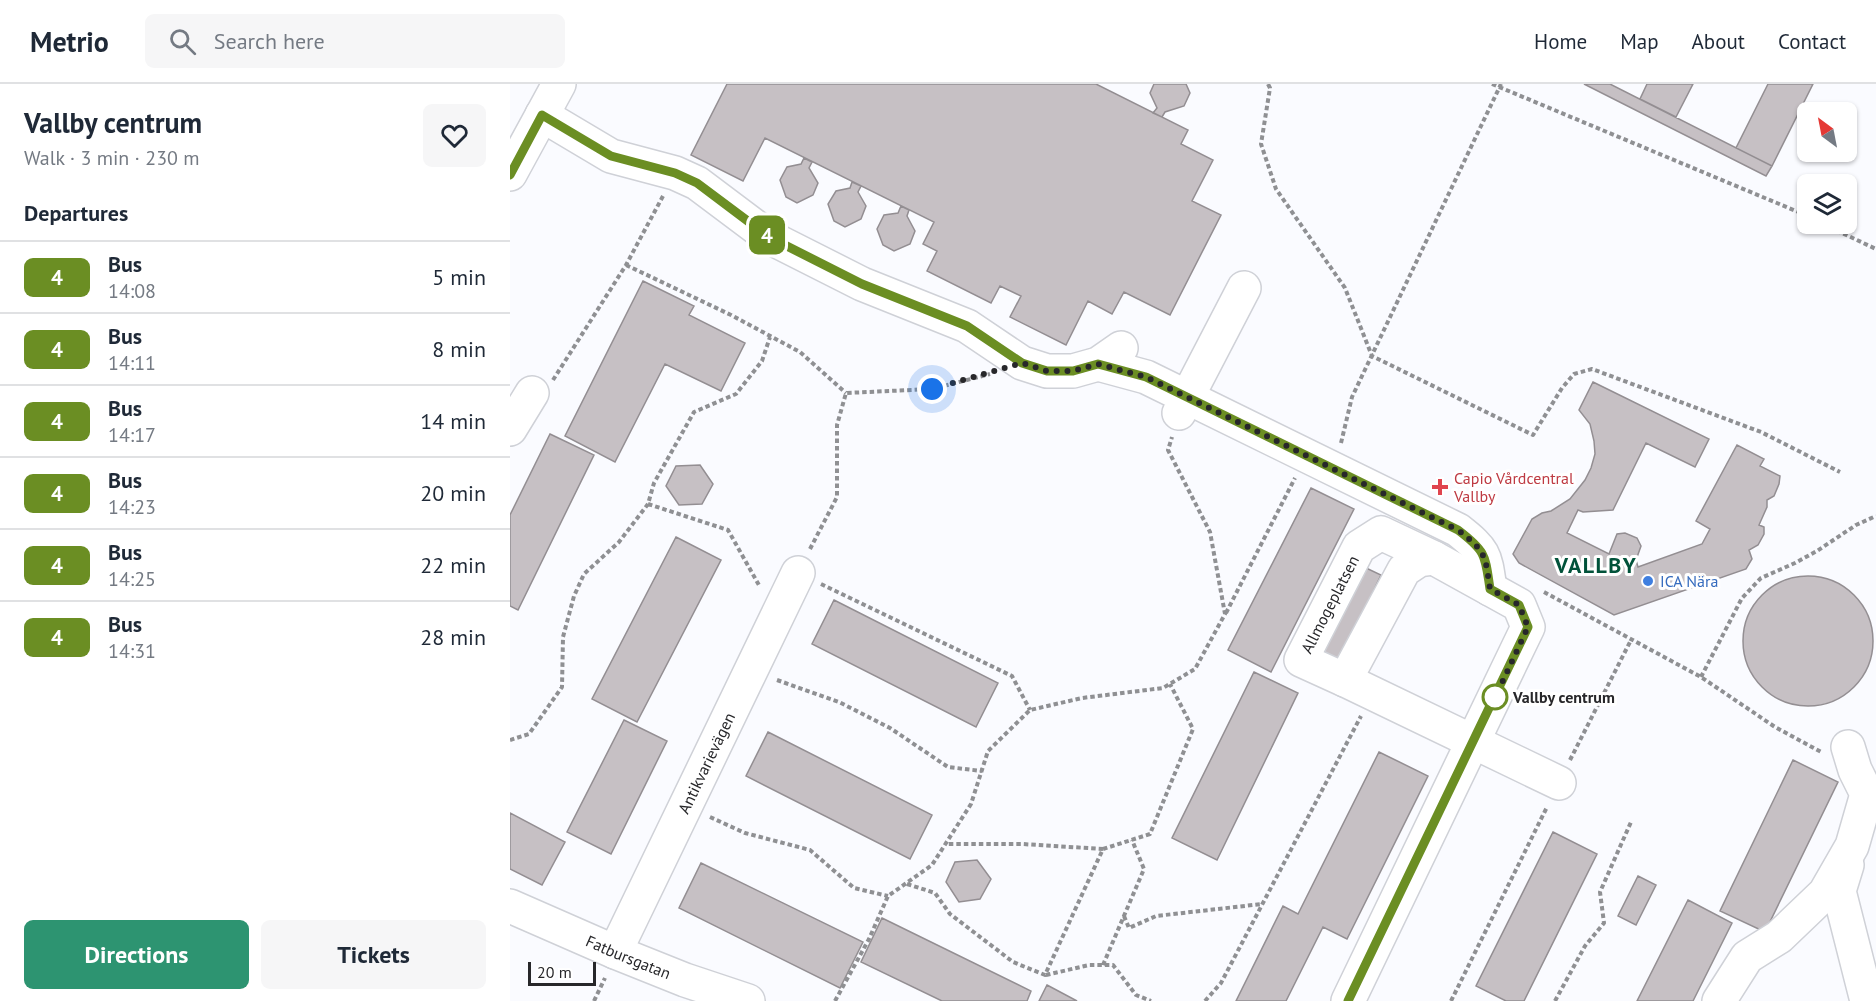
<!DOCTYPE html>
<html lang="en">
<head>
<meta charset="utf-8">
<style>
  :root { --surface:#fff; --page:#f6f6f7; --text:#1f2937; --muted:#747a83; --line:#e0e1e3; --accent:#2d9471 }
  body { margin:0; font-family:"PT Sans",sans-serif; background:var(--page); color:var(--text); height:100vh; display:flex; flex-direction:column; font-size:22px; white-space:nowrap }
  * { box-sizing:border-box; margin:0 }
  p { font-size:20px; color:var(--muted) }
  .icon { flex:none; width:33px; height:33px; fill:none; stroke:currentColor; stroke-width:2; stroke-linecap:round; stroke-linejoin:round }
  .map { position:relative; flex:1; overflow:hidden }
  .side { display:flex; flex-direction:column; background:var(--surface); width:510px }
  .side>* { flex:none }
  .badge { padding:0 12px; border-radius:9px; font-size:21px; line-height:39px }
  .needle { width:39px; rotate:328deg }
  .controls { position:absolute; left:1287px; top:18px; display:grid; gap:12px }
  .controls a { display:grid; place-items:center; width:60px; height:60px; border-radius:9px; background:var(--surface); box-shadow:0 2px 4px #0004; font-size:30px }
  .scale { position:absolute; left:18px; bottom:15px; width:68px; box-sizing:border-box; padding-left:6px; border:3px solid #27272a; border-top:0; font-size:16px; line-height:21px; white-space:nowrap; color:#27272a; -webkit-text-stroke:4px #fff; paint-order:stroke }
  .you { position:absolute; width:30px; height:30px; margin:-15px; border:4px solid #fff; border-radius:50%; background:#1a73e8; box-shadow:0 0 0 9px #1a73e833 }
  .map>.badge { position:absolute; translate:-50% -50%; box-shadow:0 0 0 3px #fff }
  h2 { padding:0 24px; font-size:22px; line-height:54px }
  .round { display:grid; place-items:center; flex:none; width:63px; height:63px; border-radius:9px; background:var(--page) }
  .overview { display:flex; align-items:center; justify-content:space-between; height:102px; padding:0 24px }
  h1 { font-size:28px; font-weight:800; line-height:45px }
  .button { display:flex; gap:12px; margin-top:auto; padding:12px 24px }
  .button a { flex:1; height:69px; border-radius:9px; background:var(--accent); color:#fff; font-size:24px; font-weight:800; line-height:69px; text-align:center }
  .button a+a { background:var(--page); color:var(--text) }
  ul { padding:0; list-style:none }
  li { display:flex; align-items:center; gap:18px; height:72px; padding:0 24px; border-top:2px solid var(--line) }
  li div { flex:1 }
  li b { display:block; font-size:22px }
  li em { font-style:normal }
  li .badge { min-width:66px; font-weight:700; text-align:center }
  header { display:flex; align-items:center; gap:36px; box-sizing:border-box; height:84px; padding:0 30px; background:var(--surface); border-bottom:2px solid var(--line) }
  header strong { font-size:28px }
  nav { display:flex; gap:33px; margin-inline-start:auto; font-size:21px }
  .search { width:420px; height:54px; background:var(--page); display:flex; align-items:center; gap:15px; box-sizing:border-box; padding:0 21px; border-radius:9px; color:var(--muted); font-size:22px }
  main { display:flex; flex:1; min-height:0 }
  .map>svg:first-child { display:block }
  .building { fill:#c6c0c4; stroke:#938e92; stroke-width:1.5 }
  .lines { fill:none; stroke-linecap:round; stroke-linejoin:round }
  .minor-casing { stroke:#cfd1d7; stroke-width:36 }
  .path { stroke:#8f9093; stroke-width:4; stroke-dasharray:4.5 3; stroke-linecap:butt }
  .minor { stroke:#fff; stroke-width:33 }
  .line-casing { stroke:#fff; stroke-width:14 }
  .line { stroke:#6b8e23; stroke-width:9 }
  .walk { stroke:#27272a; stroke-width:6; stroke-dasharray:0 10.8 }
  .health-dot { fill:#e0444e; stroke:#fff; stroke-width:2 }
  .shop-dot { fill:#3f7fe0; stroke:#fff; stroke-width:2 }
  .stop-dot { fill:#fff; stroke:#6b8e23; stroke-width:3 }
  .labels { text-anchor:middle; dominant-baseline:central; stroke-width:6; stroke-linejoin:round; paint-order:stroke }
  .health-label { font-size:16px; fill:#be3a42; stroke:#fff; text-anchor:start }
  .shop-label { font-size:16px; fill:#366cbe; stroke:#fff; text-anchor:start }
  .street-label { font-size:16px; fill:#27272a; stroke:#fff }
  .stop-label { font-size:16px; font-weight:bold; fill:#27272a; stroke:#fff; text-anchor:start }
  .district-label { font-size:22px; font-weight:bold; letter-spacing:1.5px; fill:#01523a; stroke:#fff }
</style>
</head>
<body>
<header>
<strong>Metrio</strong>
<div class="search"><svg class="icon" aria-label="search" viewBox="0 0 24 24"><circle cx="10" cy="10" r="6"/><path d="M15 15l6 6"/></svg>Search here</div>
<nav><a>Home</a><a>Map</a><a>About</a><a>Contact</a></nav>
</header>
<main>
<section class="side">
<div class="overview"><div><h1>Vallby centrum</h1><p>Walk · 3 min · 230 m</p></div><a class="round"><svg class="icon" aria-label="heart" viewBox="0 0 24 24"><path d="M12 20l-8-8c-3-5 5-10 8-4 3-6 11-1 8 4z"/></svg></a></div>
<h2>Departures</h2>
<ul>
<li><span class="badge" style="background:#6b8e23;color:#fff">4</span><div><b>Bus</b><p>14:08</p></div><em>5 min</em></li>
<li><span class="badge" style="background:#6b8e23;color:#fff">4</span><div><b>Bus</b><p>14:11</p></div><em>8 min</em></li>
<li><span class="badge" style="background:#6b8e23;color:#fff">4</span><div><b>Bus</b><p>14:17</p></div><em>14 min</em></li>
<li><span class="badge" style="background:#6b8e23;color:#fff">4</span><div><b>Bus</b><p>14:23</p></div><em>20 min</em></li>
<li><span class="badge" style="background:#6b8e23;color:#fff">4</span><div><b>Bus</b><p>14:25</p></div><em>22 min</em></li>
<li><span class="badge" style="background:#6b8e23;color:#fff">4</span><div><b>Bus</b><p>14:31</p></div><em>28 min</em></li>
</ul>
<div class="button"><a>Directions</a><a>Tickets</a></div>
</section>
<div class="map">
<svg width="1366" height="917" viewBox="0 0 1366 917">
  <rect width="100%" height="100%" fill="#fafbff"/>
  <path class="building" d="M 217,0 L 586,0 L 678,46 L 671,60 L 703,76 L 682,117 L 711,131 L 660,231 L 614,208 L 602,230 L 578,217 L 556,261 L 500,233 L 511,212 L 490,202 L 481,219 L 417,187 L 427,167 L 413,160 L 424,138 L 255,54 L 233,97 L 181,71 Z
    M 644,0 L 676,0 L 680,9 L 674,22 L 655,28 L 652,33 L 643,29 L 647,24 L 640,9 Z
    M 1074,0 L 1100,0 L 1262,82 L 1256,92 Z
    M 1137,0 L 1183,0 L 1166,33 L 1130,15 Z
    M 1258,0 L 1303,0 L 1262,82 L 1226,64 Z
    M 294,74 L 302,78 L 299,84 L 308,99 L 303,111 L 287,119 L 276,113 L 270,96 L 277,83 L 291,80 Z
    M 342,98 L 351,102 L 348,108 L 356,122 L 351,135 L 335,143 L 324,137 L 318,120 L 326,107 L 340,104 Z
    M 391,122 L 399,126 L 397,132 L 405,147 L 400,160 L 384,167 L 373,161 L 367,145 L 374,131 L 388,129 Z
    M 133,197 L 184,222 L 179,231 L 235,259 L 211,307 L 155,280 L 105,378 L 55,352 Z
    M 1083,298 L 1199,355 L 1185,383 L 1136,359 L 1103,426 L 1073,428 L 1068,426 L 1057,449 L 1099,470 L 1107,450 L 1115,449 L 1127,454 L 1131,462 L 1126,476 L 1128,483 L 1192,460 L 1200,445 L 1186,437 L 1227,361 L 1254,375 L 1250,382 L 1270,392 L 1269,400 L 1264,412 L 1257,416 L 1257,423 L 1249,441 L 1254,443 L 1254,450 L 1248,461 L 1239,466 L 1242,475 L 1236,485 L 1104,531 L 1009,479 L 1003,470 L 1022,435 L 1032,429 L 1041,427 L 1060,415 L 1075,396 L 1081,384 L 1085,370 L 1084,357 L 1080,340 L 1069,326 Z
    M 40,350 L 84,371 L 8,526 L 0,522 L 0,431 Z
    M 190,381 L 203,400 L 192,420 L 169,421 L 156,402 L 166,382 Z
    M 801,404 L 844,425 L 761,588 L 718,566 Z
    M 166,453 L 211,476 L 127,638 L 82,615 Z
    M 854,483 L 871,491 L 827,584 L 810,575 Z
    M1233 557a65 65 0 1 1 130 0a65 65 0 1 1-130 0Z
    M 324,516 L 488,599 L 466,643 L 302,560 Z
    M 744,588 L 788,609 L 707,776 L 662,754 Z
    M 114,636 L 157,657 L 101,770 L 57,748 Z
    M 258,648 L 422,731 L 400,775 L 236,692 Z
    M 869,668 L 918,692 L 837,855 L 813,843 L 776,917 L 726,917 L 773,822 L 788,830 Z
    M 1283,676 L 1328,698 L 1255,848 L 1210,827 Z
    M 0,729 L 55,758 L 32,801 L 0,785 Z
    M 1043,748 L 1087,770 L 1014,917 L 996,917 L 966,902 Z
    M 467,776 L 481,795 L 470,815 L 449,818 L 436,798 L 445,778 Z
    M 191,779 L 353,858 L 330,904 L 169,824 Z
    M 1128,792 L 1146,801 L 1126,841 L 1108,832 Z
    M 1178,816 L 1222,839 L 1183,917 L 1127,917 Z
    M 372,834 L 521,907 L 517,917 L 432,917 L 351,878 Z
    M 537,901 L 567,917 L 529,917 Z"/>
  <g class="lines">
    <defs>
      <g id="minor">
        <path d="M 32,31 L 101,72 L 165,89 L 187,99 L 259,153 L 352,200 L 457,242 L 512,279 L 537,287 L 563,287 L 588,280 L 611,264"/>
        <path d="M 0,90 L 49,0"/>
        <path d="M 588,280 L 636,293 L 948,446 C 976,468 975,471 980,505"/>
        <path d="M 669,329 L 734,204"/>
        <path d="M 0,345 L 22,309"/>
        <path d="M 924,474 L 909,476 L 894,486 L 835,596 L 1049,699"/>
        <path id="s1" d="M 835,596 L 791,576 L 849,463 L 871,449 L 924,474 L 1009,521 L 1018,543 L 838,917"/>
        <path d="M 1337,781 L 1329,807 L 1357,917"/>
        <path id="s2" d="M 0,822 L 105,868 L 175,896 L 238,917"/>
        <path id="s3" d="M 105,868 L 288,489"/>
        <path d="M 1209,917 L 1237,873 L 1269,853 L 1315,809 L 1342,762 L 1357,710 L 1345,686 L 1338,663"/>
      </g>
    </defs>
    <use href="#minor" class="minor-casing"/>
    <path class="path" d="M 758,0 L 760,4 L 751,60 L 766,105 L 835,204 L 862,272 L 1023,351 L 1052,304 L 1064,290 L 1082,285 L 1251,348 L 1330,388
      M 982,0 L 1298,132
      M 1313,140 L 1366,165
      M 116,181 L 221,231 L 290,268 L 336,309
      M 43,296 L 116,181 L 153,112
      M 831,359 L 842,313 L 991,0
      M 138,420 L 218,446 L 250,503
      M 300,465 L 327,413 L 327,341 L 336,309 L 422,305 L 480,290
      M 311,500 L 502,592 L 520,626
      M 1034,508 L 1191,593 L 1265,643 L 1313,669
      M 716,529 L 785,394
      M 1191,593 L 1232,514 L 1251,494 L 1285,479 L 1307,467 L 1346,441 L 1366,432
      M 267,596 L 329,618 L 380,644 L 438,683 L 472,687
      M 0,656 L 19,650 L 52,603 L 53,553 L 64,512 L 74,490 L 109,458 L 138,420 L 144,399 L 184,328 L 226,310 L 252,277 L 260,253
      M 1060,676 L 1121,556
      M 200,733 L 235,749 L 300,766 L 344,804 L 378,812
      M 593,765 L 640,750 L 683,645 L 660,600
      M 397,800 L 425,809 L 440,830 L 503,878 L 535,891 L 593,765 L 512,760 L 436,760
      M 614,832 L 619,844 L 646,832 L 752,820
      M 593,881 L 634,785 L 622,756
      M 536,891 L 579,881 L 603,881 L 626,911 L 641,917
      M 84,917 L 95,894
      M 325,917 L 359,855 L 378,812 L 422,781 L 461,720 L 478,667 L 520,626 L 572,614 L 653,604 L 685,585 L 715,530 L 700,448 L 658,366 L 662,353
      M 695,917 L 711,899 L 851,632
      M 941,917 L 1037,723
      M 1045,917 L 1075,862 L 1094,839 L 1090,808 L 1121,738"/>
    <use href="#minor" class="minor"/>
  </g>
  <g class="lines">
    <defs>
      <path id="line" d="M 0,91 L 32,31 L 101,72 L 165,89 L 187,99 L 259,153 L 352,200 L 457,242 L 512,279 L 537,287 L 563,287 L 588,280 L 636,293 L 948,446 C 977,468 975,472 980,505 L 1009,521 L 1018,543 L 838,917"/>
    </defs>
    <use href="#line" class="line-casing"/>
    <use href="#line" class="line"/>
    <path class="walk" d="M 422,305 L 512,279 L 537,287 L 563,287 L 588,280 L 636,293 L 948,446 C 977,468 975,472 980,505 L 1009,521 L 1018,543 L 982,620 L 985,613"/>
  </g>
  <path class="health-dot" d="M927 394h6v6h6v6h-6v6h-6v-6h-6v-6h6z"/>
  <circle class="shop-dot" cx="1138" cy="497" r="6"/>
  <circle class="stop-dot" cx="985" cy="613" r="12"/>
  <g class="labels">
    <g class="health-label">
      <text x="944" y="394">Capio Vårdcentral<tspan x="944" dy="18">Vallby</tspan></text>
    </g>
    <g class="shop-label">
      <text x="1150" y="497">ICA Nära</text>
    </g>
    <g class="street-label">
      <text stroke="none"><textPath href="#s1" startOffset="111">Allmogeplatsen</textPath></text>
      <text stroke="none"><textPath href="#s3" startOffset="210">Antikvarievägen</textPath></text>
      <text stroke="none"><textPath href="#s2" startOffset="129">Fatbursgatan</textPath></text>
    </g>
    <g class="stop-label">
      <text x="1003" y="613">Vallby centrum</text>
    </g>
    <g class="district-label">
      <text x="1086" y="481">VALLBY</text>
    </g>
  </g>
</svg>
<div class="controls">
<a><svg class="needle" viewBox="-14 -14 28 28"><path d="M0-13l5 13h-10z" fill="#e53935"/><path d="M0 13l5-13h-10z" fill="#747a83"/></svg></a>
<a><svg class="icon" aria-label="layers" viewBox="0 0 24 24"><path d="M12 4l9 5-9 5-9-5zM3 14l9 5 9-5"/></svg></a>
</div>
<div class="scale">20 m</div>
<div class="you" style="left:422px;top:305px"></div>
<b class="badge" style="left:257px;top:151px;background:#6b8e23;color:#fff">4</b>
</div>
</main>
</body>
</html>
